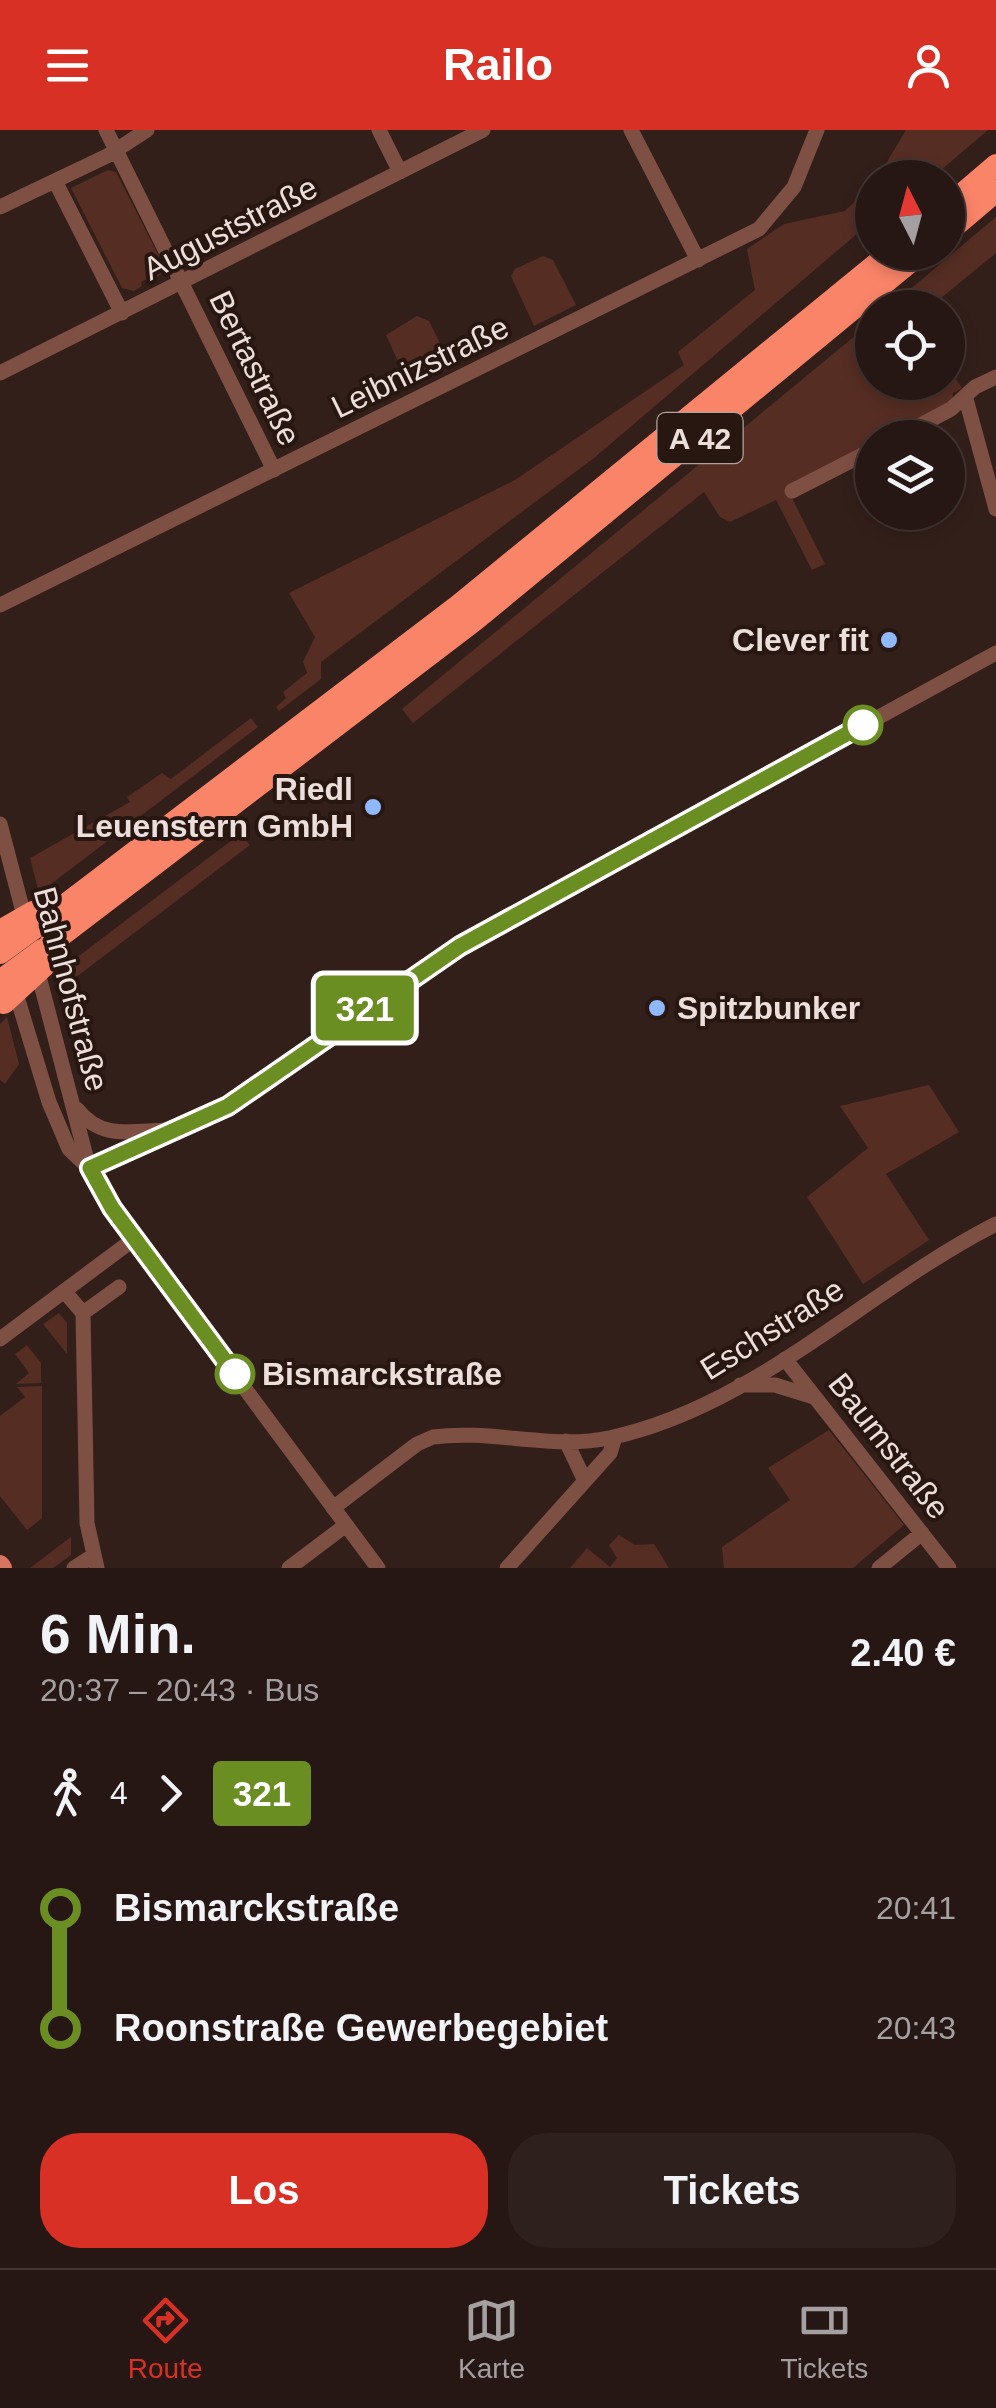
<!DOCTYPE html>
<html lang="de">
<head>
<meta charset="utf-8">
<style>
  :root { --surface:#261714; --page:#2e201d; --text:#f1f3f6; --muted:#a49fa0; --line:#423634; --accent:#d93025 }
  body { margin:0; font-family:Helvetica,sans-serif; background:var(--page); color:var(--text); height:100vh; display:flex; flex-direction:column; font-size:38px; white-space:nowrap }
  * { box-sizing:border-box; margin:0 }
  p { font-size:32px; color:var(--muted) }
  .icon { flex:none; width:55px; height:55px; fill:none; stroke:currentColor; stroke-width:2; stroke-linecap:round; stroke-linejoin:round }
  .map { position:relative; height:1438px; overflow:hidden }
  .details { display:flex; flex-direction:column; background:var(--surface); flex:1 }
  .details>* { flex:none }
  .badge { padding:0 20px; border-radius:8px; font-size:35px; line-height:65px }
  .needle { width:65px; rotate:354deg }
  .fabs { position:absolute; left:855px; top:30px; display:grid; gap:20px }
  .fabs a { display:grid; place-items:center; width:110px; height:110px; border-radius:50%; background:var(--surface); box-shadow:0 5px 15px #0003,0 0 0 2px var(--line); font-size:50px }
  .map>.badge { position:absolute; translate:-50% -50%; box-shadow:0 0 0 5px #fff }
  .legs { display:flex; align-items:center; gap:15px; height:110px; padding:0 40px; font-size:32px }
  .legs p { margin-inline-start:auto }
  .overview { display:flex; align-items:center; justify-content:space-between; height:170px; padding:0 40px }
  h1 { font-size:55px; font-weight:700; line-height:75px }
  .action { display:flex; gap:20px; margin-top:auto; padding:20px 40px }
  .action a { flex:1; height:115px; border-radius:40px; background:var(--accent); color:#fff; font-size:40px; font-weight:700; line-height:115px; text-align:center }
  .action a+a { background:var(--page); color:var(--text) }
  ul { padding:0 40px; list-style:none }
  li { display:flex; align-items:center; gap:35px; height:120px; font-size:38px }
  li i { display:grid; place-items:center; width:15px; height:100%; margin:0 12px; background:currentColor }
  li i::after { content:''; width:25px; height:25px; margin:-12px; border:8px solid; border-radius:50%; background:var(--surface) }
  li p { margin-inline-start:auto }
  li:first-child i { background:linear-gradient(#0000 50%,currentColor 0) }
  li:last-child i { background:linear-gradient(currentColor 50%,#0000 0) }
  header { display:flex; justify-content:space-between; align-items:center; height:130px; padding:0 40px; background:var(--accent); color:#fff; font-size:45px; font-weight:700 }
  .dock { display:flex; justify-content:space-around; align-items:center; height:140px; border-top:2px solid var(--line); background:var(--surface); font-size:28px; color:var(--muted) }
  .dock a { display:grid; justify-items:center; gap:5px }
  .dock .active { color:var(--accent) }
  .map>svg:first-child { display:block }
  .green { fill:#552d23 }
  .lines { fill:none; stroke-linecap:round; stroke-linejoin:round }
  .minor { stroke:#7e4f43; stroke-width:15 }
  .major { stroke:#d7755e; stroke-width:20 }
  .highway { stroke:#fa8468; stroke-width:22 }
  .highway-bridge { stroke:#fa8468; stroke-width:22 }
  .line-1-casing { stroke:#fff; stroke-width:22 }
  .line-1 { stroke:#6b8e23; stroke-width:15 }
  .poi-dot { fill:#90b8fd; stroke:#281611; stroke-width:4 }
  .stop-1-dot { fill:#fff; stroke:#6b8e23; stroke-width:5 }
  .labels { text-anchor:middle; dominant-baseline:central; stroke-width:8; stroke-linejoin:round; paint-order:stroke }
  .shield { fill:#281611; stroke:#b1a29e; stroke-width:2.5 }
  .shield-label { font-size:30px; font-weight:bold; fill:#ecdeda }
  .street-label { font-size:32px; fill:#ecdeda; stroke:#281611 }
  .poi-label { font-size:32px; font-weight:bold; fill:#ecdeda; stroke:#281611; text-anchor:end }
  .stop-label { font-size:32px; font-weight:bold; fill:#ecdeda; stroke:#281611; text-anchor:start }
</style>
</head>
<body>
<header><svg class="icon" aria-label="menu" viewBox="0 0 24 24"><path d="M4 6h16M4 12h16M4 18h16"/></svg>Railo<svg class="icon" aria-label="person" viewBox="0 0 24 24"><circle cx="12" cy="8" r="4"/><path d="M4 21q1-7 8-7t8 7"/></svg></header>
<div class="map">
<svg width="996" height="1438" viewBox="0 0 996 1438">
  <rect width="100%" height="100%" fill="#331f1a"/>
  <path class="green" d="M 906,0 L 988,0 L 933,47 L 878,47 Z
    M 108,40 L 116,42 L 166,140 L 150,153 L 148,149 L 141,152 L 142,156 L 134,161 L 122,158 L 71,58 Z
    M 872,55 L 872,91 L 594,328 L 321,532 L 321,549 L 279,581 L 276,577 L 286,568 L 283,562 L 307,543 L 303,532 L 315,507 L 289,463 L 515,350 L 684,235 L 678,222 L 755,160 L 747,119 L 784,94 L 845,81 Z
    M 996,87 L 996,123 L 930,177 L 889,177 Z
    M 543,126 L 553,130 L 576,175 L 534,196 L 511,146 L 515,139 Z
    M 417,186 L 429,191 L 452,237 L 410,258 L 386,205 Z
    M 872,192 L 872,252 L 948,252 L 948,237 L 962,258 L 953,263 L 952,273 L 872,308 L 872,312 L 788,360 L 825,434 L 812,440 L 776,370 L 730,392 L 720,387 L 704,362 L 413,593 L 402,579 Z
    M 251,588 L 258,597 L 39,763 L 30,728 L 130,672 L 127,667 L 162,643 L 171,649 Z
    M 240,704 L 250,715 L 63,857 L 59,841 Z
    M 7,887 L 19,934 L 5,954 L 0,950 L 0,894 Z
    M 929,955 L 959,1002 L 886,1044 L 929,1110 L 863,1154 L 807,1067 L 868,1018 L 840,976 Z
    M 59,1183 L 67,1193 L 67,1224 L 43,1194 Z
    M 27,1215 L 41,1233 L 41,1253 L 16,1254 L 29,1243 L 15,1224 Z
    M 42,1256 L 42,1388 L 27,1400 L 0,1366 L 0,1286 L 25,1267 L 17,1257 Z
    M 829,1300 L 904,1395 L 853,1438 L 724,1438 L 722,1417 L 790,1370 L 768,1338 Z
    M 619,1405 L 635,1415 L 654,1414 L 669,1438 L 570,1438 L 587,1418 L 610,1437 L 617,1428 L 609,1415 Z
    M 71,1407 L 71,1425 L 53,1438 L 30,1438 Z"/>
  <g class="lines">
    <path class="minor" d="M 106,0 L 274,340
      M 379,0 L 400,42
      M 631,0 L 698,130
      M 55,51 L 122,183
      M 0,77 L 107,26 L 147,0
      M 0,243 L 483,0
      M 966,269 L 996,379
      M 896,308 L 951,279 L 975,257 L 996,247
      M 792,361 L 872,320
      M 0,475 L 759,99 L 794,57 L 817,0
      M 0,694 L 26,793
      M 36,835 L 89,1038
      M 14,857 L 49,972 L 69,1019 L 89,1038 L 134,1109 L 378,1438
      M 77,979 C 101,1010 131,1001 165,1000
      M 89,1038 L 227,976 L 460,816 L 996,523
      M 64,1161 L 83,1183 L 87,1393 L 97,1438
      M 83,1183 L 119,1157
      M 0,1209 L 134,1109
      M 785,1229 L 949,1438
      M 740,1255 L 775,1255 L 814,1267
      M 566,1311 L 585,1351
      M 333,1378 L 417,1314 L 433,1307 C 492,1299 551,1320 609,1308 C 755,1277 866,1160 996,1094
      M 74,1438 L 91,1427
      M 289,1438 L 346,1395
      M 507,1438 L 610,1323 L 615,1307
      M 879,1438 L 922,1403"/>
    <path class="major" d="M 0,1435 L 2,1438"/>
    <path class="highway" d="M 948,76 L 996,35
      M 948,102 L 996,61
      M 44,791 L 459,475 L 891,122
      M 50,814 L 475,490 L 922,122"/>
    <path class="highway-bridge" d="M 0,801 L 33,782
      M 0,823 L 44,791
      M 0,851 L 42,820
      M 4,873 L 53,828"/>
  </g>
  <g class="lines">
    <defs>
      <path id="line-1" d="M 235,1244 L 112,1078 L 90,1038 L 228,976 L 460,816 L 863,595"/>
    </defs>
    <use href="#line-1" class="line-1-casing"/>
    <use href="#line-1" class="line-1"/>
  </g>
  <g class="poi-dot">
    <circle cx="889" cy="510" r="10"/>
    <circle cx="373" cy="677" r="10"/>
    <circle cx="657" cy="878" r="10"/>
  </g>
  <g class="stop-1-dot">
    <circle cx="863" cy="595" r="18"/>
    <circle cx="235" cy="1244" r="18"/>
  </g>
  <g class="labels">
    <rect class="shield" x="657.5" y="283" width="85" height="50" rx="8"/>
    <g class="shield-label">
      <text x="700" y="308">A 42</text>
    </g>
    <g class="street-label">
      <text transform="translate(230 98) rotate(-27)">Auguststraße</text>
      <text transform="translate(420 237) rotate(-26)">Leibnizstraße</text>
      <text transform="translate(255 238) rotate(64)">Bertastraße</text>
      <text transform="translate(71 859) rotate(75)">Bahnhofstraße</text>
      <text transform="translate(772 1199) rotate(-32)">Eschstraße</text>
      <text transform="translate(889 1316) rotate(52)">Baumstraße</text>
    </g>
    <g class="poi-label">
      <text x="869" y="510">Clever fit</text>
      <text x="353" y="659">Riedl<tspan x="353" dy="37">Leuenstern GmbH</tspan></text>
      <text x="677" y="878" text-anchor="start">Spitzbunker</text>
    </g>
    <g class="stop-label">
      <text x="262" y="1244">Bismarckstraße</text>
    </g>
  </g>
</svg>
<div class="fabs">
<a><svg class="needle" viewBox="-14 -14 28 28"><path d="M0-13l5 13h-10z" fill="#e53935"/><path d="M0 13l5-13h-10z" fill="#a49fa0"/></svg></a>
<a><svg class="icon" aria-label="locate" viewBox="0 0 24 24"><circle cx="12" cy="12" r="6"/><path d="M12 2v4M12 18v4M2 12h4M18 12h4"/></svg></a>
<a><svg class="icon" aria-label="layers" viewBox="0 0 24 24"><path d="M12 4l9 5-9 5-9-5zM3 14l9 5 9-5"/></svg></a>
</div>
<b class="badge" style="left:365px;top:878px;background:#6b8e23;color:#fff">321</b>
</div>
<section class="details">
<div class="overview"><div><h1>6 Min.</h1><p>20:37 – 20:43 · Bus</p></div><b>2.40 €</b></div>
<div class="legs"><svg class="icon" aria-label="walk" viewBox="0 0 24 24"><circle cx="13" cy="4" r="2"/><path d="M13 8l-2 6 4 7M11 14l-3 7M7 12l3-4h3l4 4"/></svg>4<svg class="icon" aria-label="forward" viewBox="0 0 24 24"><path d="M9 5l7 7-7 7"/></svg><b class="badge" style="background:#6b8e23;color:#fff">321</b></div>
<ul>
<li><i style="color:#6b8e23"></i><b>Bismarckstraße</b><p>20:41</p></li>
<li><i style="color:#6b8e23"></i><b>Roonstraße Gewerbegebiet</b><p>20:43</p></li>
</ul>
<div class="action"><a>Los</a><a>Tickets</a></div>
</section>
<nav class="dock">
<a class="active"><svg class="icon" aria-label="directions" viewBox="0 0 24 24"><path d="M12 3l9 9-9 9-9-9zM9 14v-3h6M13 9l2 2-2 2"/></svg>Route</a>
<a><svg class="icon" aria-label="map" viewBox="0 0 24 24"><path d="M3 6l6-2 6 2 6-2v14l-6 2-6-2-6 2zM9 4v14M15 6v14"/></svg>Karte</a>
<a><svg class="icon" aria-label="tickets" viewBox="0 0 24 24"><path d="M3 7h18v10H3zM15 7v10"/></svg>Tickets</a>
</nav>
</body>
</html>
